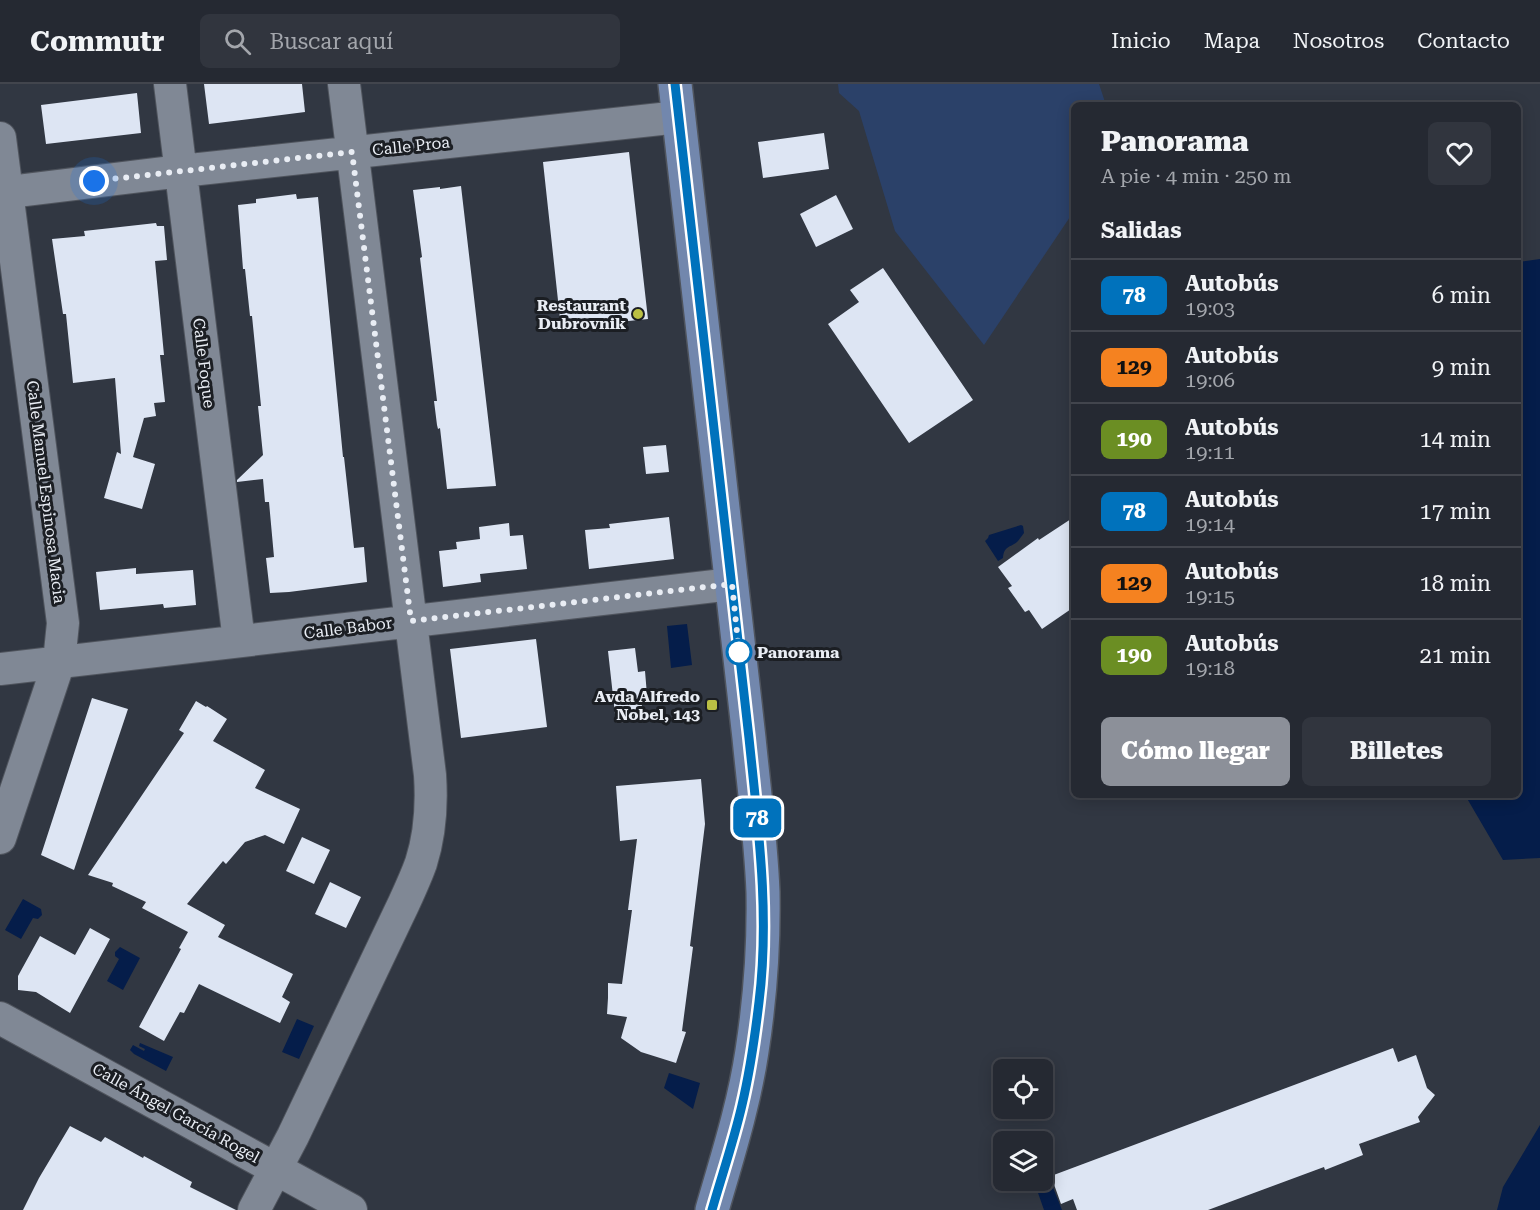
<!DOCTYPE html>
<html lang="es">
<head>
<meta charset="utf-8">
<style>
  :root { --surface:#252932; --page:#31353e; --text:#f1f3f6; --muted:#a3a6ac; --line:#42454d; --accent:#8c9099 }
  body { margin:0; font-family:"Roboto Serif",serif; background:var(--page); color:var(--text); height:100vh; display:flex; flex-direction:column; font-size:22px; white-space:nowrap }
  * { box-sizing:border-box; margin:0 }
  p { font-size:20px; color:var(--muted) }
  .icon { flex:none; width:33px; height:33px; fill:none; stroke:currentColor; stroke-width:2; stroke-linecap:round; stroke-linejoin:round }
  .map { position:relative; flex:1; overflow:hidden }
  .drawer { position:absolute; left:1071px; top:18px; width:450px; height:696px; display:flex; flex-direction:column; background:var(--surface); border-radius:9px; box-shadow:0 3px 15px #0003,0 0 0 2px var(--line) }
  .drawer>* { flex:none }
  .badge { padding:0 12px; border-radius:9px; font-size:21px; line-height:39px }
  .fabs { position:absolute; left:993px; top:975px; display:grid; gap:12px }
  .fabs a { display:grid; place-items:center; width:60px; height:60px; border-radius:9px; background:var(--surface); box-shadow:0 3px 15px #0003,0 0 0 2px var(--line); font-size:30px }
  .you { position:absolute; width:30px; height:30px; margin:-15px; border:4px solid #fff; border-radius:50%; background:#1a73e8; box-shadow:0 0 0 9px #1a73e833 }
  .map>.badge { position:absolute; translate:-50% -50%; box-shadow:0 0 0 3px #fff }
  h2 { padding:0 30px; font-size:22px; line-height:54px }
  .round { display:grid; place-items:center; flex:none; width:63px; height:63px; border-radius:9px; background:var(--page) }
  .head { display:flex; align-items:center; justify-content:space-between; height:102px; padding:0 30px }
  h1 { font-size:28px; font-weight:800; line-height:45px }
  .primary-button { display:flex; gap:12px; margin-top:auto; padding:12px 30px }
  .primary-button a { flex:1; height:69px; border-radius:9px; background:var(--accent); color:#fff; font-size:24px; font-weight:800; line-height:69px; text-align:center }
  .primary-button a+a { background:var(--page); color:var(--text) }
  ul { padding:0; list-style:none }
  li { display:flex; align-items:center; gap:18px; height:72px; padding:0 30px; border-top:2px solid var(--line) }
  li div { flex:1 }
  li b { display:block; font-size:22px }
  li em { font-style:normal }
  li .badge { min-width:66px; font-weight:700; text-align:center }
  header { display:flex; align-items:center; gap:36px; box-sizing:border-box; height:84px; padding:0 30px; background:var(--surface); border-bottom:2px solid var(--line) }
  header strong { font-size:28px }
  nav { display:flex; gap:33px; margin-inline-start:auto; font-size:21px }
  .search { width:420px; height:54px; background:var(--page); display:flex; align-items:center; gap:15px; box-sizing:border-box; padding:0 21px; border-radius:9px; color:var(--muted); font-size:22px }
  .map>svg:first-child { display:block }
  .green { fill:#2b4169 }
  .water { fill:#051d4a }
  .building { fill:#dde5f3 }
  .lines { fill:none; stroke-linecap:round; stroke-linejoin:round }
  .street-casing { stroke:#4f545d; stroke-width:34 }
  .secondary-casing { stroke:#4f545d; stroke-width:36 }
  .street { stroke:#808895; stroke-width:32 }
  .secondary { stroke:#7287ad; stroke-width:33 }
  .line-casing { stroke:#fff; stroke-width:14 }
  .line { stroke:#0072bc; stroke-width:9 }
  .walk { stroke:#e9edf4; stroke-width:6; stroke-dasharray:0 10.8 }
  .poi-dot { fill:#bbc044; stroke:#1b1e23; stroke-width:2 }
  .stop-dot { fill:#fff; stroke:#0072bc; stroke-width:3 }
  .labels { text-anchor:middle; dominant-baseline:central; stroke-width:6; stroke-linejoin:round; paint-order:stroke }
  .street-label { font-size:16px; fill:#e9edf4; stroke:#1b1e23 }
  .poi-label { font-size:16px; font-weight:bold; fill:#e9edf4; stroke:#1b1e23; text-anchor:end }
  .stop-label { font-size:16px; font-weight:bold; fill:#e9edf4; stroke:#1b1e23; text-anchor:start }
</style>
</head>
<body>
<header>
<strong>Commutr</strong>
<div class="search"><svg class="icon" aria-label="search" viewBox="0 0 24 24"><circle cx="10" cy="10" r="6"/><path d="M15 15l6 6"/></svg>Buscar aquí</div>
<nav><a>Inicio</a><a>Mapa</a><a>Nosotros</a><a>Contacto</a></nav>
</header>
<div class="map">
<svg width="1540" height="1126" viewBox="0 0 1540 1126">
  <rect width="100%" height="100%" fill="#313742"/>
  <path class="green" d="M 838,0 L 1099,0 L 1106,21 L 1074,21 L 1074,127 L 984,261 L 895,147 L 859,27 L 839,9 Z"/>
  <path class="water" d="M 1540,175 L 1540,774 L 1503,776 L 1465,711 L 1518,711 L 1518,178 Z
    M 1021,441 L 1023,442 L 1024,449 C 1022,452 1020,454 1018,457 C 1011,464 1004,461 1003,474 L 998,477 L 985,457 L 988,454 L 989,451 Z
    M 687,540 L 692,581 L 671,584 L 667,542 Z
    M 23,815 L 41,825 L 42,831 L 38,835 L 33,834 L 21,855 L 5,846 Z
    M 120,863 L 140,874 L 123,906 L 107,897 L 119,875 L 115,872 L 115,868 Z
    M 297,935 L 314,942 L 299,975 L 282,968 Z
    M 140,959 L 173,973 L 166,987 L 134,970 L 130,966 L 133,961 L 144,967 L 145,965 L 139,962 Z
    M 669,989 L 700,999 L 693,1025 L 664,1004 Z
    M 1540,1041 L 1540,1126 L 1497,1126 L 1503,1103 Z
    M 1052,1101 L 1062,1126 L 1044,1126 L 1037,1106 Z"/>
  <path class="building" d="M 204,0 L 302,0 L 305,28 L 209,40 Z
    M 137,9 L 141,49 L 46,60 L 41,21 Z
    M 824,49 L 829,85 L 763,94 L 758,58 Z
    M 629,68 L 648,235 L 561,244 L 543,78 Z
    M 461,102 L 496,402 L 447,405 L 440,344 L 438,345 L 437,341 L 434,317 L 437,317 L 420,174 L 422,173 L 413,106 L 440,103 L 440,105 Z
    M 296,110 L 297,115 L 318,113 L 343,373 L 344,373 L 354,464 L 364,463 L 367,498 L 289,508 L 270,509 L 266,474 L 274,473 L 269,418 L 265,418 L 263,395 L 237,398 L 237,396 L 263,371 L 258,322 L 261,322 L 252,232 L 250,232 L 245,185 L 243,185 L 238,121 L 256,119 L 256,115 Z
    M 836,111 L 853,145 L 816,163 L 800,130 Z
    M 156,139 L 157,142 L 164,142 L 167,176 L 155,177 L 164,271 L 160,271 L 165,318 L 154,319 L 156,332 L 144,334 L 133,373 L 155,380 L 142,425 L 104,414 L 117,368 L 121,370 L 115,294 L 73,299 L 66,230 L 63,230 L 52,155 L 85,152 L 84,147 Z
    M 883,184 L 973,316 L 909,359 L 828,240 L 859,218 L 850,206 Z
    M 666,361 L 669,388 L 646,390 L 643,363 Z
    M 669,433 L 674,475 L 589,485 L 585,446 L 610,444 L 609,440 Z
    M 1074,433 L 1074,523 L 1042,545 L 1029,526 L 1025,528 L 1008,504 L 1012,502 L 998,483 L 1038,454 L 1039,456 Z
    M 509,439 L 510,452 L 523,451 L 527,485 L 480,490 L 481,498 L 443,503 L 439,467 L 457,465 L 456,458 L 480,455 L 479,443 Z
    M 136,484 L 136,490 L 193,486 L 196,521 L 164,524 L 163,520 L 100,526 L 96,488 Z
    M 536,555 L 547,643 L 461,654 L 450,565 Z
    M 635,564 L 638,588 L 645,587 L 647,611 L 641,611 L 643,636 L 616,639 L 608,567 Z
    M 92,614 L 128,625 L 74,786 L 41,771 Z
    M 196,617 L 206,623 L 207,622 L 227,635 L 213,657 L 265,686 L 255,704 L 300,725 L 284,760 L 265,751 L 245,758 L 226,780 L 223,777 L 187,820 L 225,841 L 218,853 L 293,890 L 282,913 L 290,918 L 280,939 L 199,900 L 184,929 L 180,928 L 164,957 L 139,943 L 181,865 L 179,864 L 188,848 L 142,824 L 146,818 L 112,802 L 113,799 L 88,791 L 184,649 L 179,646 Z
    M 701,695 L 705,740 L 690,862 L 693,863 L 682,947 L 686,948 L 676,979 L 641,968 L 621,954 L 627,933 L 607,930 L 608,914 L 608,899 L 622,900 L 632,826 L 628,826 L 637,755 L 620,757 L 616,702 Z
    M 302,753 L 330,766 L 314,800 L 286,787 Z
    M 330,798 L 361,813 L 346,844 L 315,830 Z
    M 90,844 L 110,855 L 70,929 L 36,908 L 18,906 L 18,892 L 40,852 L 75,871 Z
    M 1393,964 L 1398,978 L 1416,971 L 1427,1004 L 1435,1011 L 1418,1033 L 1420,1038 L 1359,1060 L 1363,1071 L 1325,1086 L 1324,1083 L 1208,1126 L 1077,1126 L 1073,1115 L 1061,1120 L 1051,1092 Z
    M 70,1042 L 101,1058 L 105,1053 L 143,1074 L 144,1072 L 192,1098 L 190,1103 L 236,1126 L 23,1126 L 39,1094 Z"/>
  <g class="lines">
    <defs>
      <path id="street" d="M 170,0 L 239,557
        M 0,54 L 63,539 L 59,578 L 0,754
        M 0,109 L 181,87 L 679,33
        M 0,585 L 732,500
        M 0,934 L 351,1126
        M 254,1126 L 293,1052 L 404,819 C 410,806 416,793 421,779 C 430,751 432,721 430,691 L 344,0"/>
      <path id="secondary" d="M 675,0 L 749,654 C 754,705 761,757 763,808 C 764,862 760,915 752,967 C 744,1021 727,1074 712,1126"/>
    </defs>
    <use href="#street" class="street-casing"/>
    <use href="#secondary" class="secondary-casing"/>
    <use href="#street" class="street"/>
    <use href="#secondary" class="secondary"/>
  </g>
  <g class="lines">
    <defs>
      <path id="line" d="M 675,0 L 749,654 C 758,742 770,830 759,918 C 755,952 750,987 742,1021 C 734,1056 722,1091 712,1126"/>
    </defs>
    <use href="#line" class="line-casing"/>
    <use href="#line" class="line"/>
    <path class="walk" d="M 94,97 L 352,68 L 411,537 L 732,500 L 739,568"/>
  </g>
  <g class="poi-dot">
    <circle cx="638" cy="230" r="6"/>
    <rect x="706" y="615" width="12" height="12" rx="3"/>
  </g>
  <circle class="stop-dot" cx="739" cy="568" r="12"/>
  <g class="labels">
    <g class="street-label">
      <text transform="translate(411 62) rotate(-6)">Calle Proa</text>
      <text transform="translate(204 279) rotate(83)">Calle Foque</text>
      <text transform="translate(46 408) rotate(83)">Calle Manuel Espinosa Macia</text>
      <text transform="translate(348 544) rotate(-7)">Calle Babor</text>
      <text transform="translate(176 1029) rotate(29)">Calle Ángel García Rogel</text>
    </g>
    <g class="poi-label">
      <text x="626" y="221">Restaurant<tspan x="626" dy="18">Dubrovnik</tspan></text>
      <text x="700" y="612">Avda Alfredo<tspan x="700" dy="18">Nobel, 143</tspan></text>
    </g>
    <g class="stop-label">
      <text x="757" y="568">Panorama</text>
    </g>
  </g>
</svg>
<div class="fabs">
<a><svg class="icon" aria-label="locate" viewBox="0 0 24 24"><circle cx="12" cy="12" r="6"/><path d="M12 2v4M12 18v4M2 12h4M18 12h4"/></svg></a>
<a><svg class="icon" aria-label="layers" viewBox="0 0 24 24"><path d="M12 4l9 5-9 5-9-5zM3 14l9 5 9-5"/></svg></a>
</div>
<div class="you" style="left:94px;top:97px"></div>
<b class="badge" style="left:757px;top:734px;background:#0072bc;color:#fff">78</b>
<section class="drawer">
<div class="head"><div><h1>Panorama</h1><p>A pie · 4 min · 250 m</p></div><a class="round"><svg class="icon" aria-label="heart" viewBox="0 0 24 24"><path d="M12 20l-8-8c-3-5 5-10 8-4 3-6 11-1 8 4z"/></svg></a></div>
<h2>Salidas</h2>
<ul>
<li><span class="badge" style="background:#0072bc;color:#fff">78</span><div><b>Autobús</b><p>19:03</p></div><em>6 min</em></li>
<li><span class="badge" style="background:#f58220;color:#111">129</span><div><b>Autobús</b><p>19:06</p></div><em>9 min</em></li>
<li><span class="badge" style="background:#6b8e23;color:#fff">190</span><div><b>Autobús</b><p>19:11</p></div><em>14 min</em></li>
<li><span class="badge" style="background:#0072bc;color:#fff">78</span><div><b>Autobús</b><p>19:14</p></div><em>17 min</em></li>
<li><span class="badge" style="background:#f58220;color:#111">129</span><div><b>Autobús</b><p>19:15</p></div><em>18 min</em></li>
<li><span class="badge" style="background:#6b8e23;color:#fff">190</span><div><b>Autobús</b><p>19:18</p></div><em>21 min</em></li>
</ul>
<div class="primary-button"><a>Cómo llegar</a><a>Billetes</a></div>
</section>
</div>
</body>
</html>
